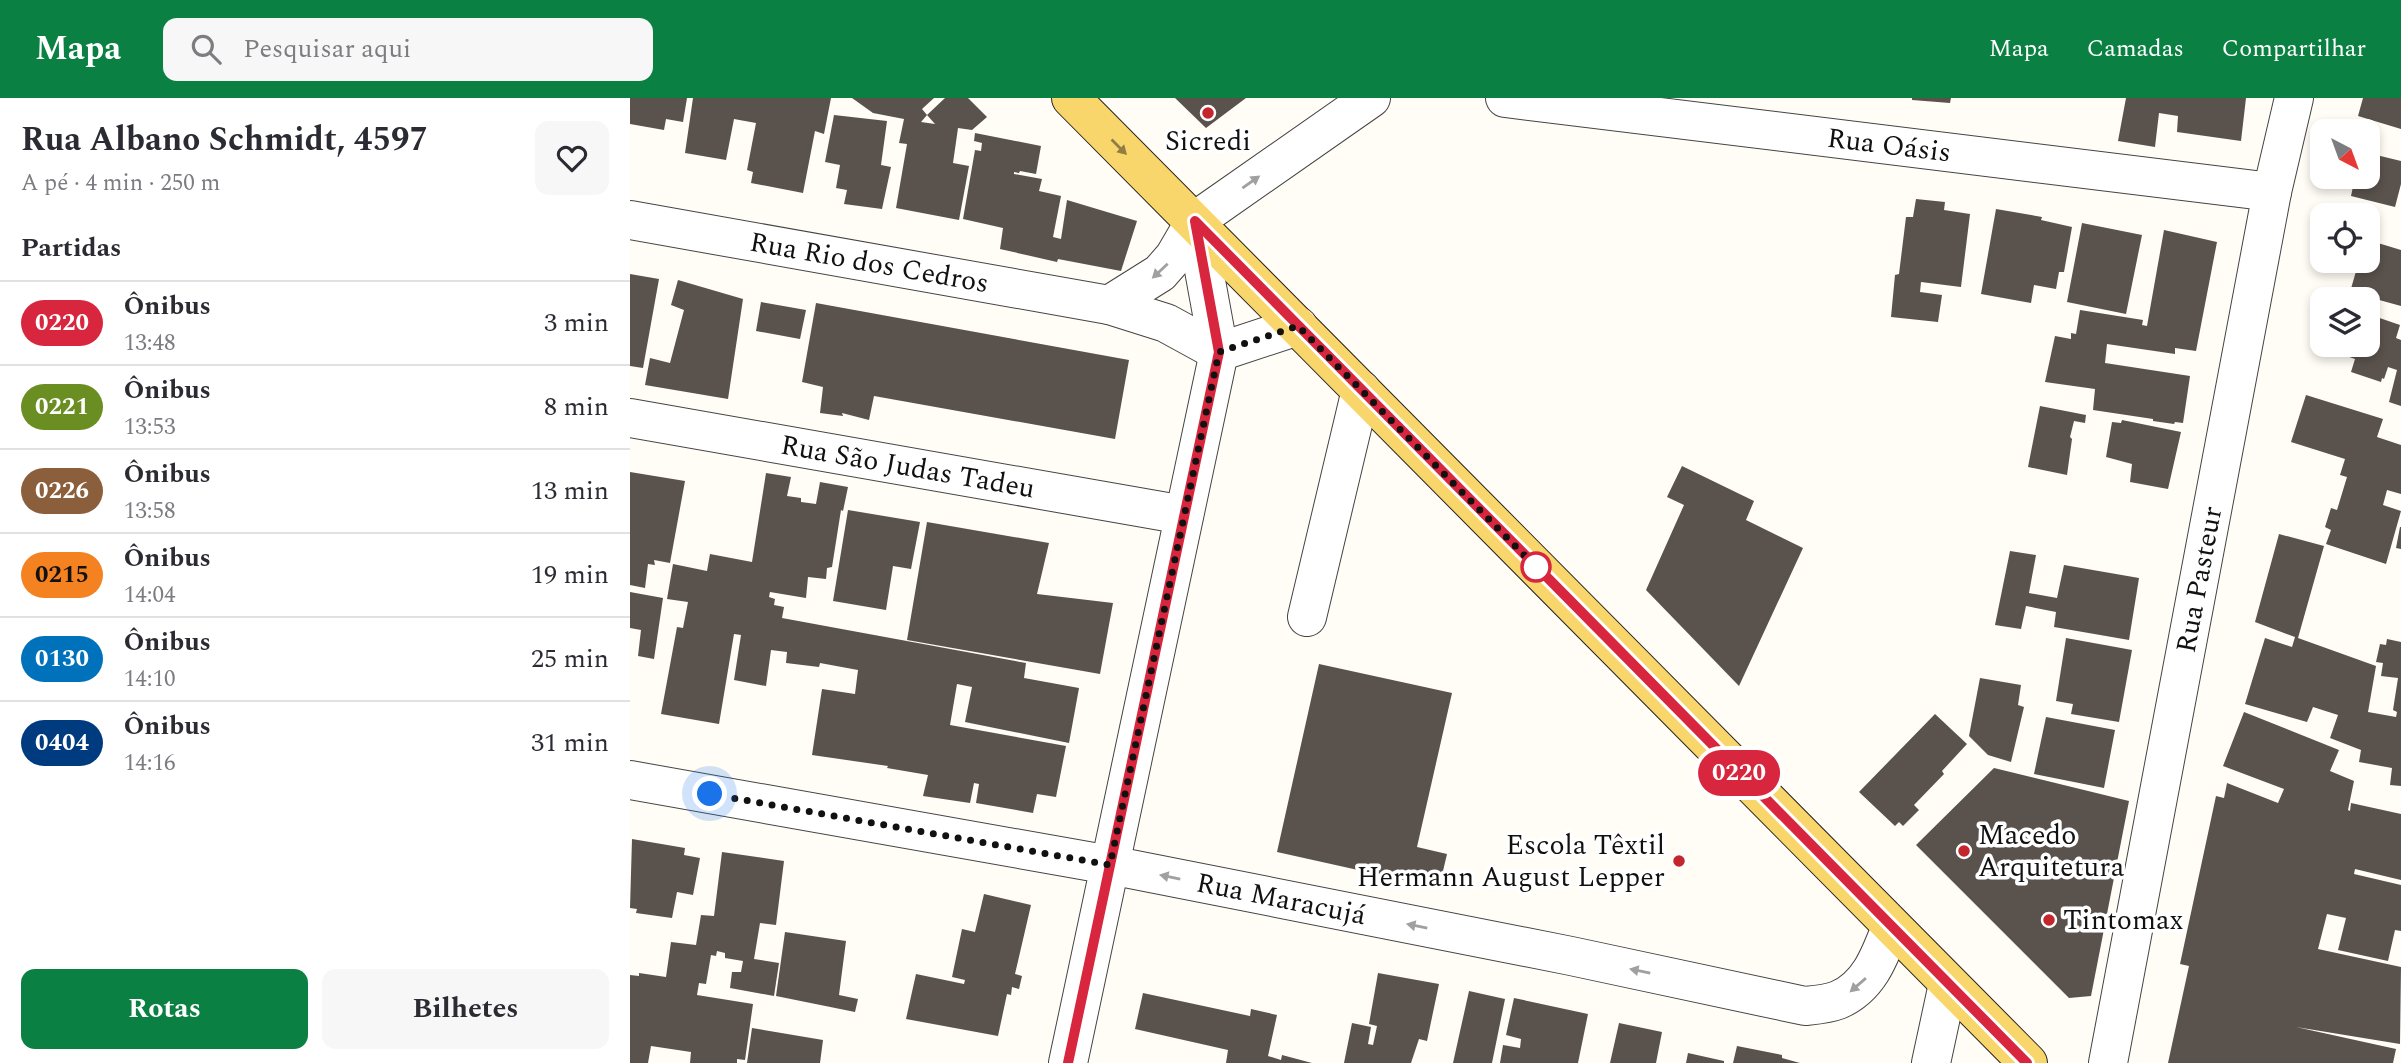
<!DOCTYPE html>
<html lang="pt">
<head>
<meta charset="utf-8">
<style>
  :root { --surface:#fff; --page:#f7f7f7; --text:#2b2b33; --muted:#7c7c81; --line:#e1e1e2; --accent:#0b8043 }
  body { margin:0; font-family:Spectral,serif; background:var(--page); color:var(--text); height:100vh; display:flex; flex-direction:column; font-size:26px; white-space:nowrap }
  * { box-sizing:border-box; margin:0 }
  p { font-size:23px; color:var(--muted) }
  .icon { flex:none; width:38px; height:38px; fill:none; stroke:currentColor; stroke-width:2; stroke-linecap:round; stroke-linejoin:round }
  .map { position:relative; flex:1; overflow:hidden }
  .panel { display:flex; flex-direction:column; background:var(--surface); width:630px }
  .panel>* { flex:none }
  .badge { padding:0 14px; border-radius:23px; font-size:24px; line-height:46px }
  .needle { width:46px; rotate:139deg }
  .controls { position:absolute; left:1680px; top:21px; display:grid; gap:14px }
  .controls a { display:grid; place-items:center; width:70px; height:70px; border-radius:14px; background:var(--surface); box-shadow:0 4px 10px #0003; font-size:35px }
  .you { position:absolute; width:35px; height:35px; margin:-18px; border:5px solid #fff; border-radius:50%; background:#1a73e8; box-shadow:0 0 0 10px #1a73e833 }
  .map>.badge { position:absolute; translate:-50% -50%; box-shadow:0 0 0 4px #fff }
  h2 { padding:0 21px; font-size:26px; line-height:63px }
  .round { display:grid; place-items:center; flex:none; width:74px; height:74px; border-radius:14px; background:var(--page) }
  .overview { display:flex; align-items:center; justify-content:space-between; height:119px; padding:0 21px }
  h1 { font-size:33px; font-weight:700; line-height:52px }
  .action { display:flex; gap:14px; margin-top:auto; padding:14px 21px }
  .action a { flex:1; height:80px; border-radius:14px; background:var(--accent); color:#fff; font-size:28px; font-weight:700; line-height:80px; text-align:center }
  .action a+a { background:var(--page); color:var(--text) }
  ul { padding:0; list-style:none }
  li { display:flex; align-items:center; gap:21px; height:84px; padding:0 21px; border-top:2px solid var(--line) }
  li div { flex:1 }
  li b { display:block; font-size:26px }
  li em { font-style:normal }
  li .badge { min-width:77px; font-weight:700; text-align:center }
  header { display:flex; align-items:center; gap:42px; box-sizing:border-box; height:98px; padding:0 35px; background:var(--accent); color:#fff }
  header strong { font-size:33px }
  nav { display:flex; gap:38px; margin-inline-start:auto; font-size:24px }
  .search { width:490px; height:63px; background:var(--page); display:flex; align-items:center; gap:18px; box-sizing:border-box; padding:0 24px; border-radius:14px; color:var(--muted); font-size:26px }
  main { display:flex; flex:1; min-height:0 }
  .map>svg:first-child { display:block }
  .building { fill:#5a524d }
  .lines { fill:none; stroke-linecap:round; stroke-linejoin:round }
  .minor-casing { stroke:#444; stroke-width:40 }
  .major-casing { stroke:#222; stroke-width:40 }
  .minor { stroke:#fff; stroke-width:38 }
  .major { stroke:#f9d66b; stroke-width:38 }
  .oneway { fill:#917d42 }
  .oneway2 { fill:#a0a0a0 }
  .line-casing { stroke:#fff; stroke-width:16 }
  .line { stroke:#d7263d; stroke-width:10 }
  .walk { stroke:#111; stroke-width:7; stroke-dasharray:0 12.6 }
  .poi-dot { fill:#c4262e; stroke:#fff; stroke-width:2.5 }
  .stop-dot { fill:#fff; stroke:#d7263d; stroke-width:3.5 }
  .labels { text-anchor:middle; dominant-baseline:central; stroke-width:7; stroke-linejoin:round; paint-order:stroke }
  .poi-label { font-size:28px; fill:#111; stroke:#fff; text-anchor:start }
  .street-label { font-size:28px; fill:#111; stroke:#fff }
</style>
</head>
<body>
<header>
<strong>Mapa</strong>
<div class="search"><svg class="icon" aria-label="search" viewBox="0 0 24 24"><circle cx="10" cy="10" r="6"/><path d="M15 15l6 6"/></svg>Pesquisar aqui</div>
<nav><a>Mapa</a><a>Camadas</a><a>Compartilhar</a></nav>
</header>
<main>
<section class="panel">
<div class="overview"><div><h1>Rua Albano Schmidt, 4597</h1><p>A pé · 4 min · 250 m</p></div><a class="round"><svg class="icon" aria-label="heart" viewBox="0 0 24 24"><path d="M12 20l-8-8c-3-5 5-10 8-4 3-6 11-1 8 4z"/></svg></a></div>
<h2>Partidas</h2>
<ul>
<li><span class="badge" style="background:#d7263d;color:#fff">0220</span><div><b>Ônibus</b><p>13:48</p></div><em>3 min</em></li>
<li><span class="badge" style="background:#6b8e23;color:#fff">0221</span><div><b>Ônibus</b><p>13:53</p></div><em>8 min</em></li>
<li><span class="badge" style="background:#8b5e3c;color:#fff">0226</span><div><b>Ônibus</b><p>13:58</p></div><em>13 min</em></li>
<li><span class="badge" style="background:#f58220;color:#111">0215</span><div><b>Ônibus</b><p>14:04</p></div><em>19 min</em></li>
<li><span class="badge" style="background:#0072bc;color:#fff">0130</span><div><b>Ônibus</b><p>14:10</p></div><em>25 min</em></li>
<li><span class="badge" style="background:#003b80;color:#fff">0404</span><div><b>Ônibus</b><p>14:16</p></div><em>31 min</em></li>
</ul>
<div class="action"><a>Rotas</a><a>Bilhetes</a></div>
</section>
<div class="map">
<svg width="1771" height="965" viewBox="0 0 1771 965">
  <rect width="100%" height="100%" fill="#fffdf5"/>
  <path class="building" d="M 0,0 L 57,0 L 53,24 L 36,21 L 34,32 L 0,26 Z
    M 63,0 L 201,0 L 194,36 L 185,33 L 173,95 L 121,85 L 123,74 L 117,72 L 126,25 L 104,21 L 96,62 L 55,55 Z
    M 222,0 L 304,0 L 292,11 L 297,17 L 291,24 L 305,26 L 297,17 L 315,0 L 338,0 L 357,19 L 342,32 L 328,30 L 323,65 L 339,68 L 329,122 L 266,110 L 277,46 L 269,45 L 274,21 L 243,15 Z
    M 545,0 L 616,0 L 576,30 Z
    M 1282,0 L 1321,0 L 1320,5 L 1282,2 Z
    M 1496,0 L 1616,0 L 1611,43 L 1547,34 L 1548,18 L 1529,15 L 1525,49 L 1488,43 Z
    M 1733,0 L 1771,0 L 1771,31 L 1728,18 Z
    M 204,17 L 257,23 L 251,67 L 261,69 L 252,111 L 214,106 L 217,92 L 206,90 L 210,67 L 195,64 Z
    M 345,35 L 411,48 L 406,76 L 390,73 L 389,75 L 384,74 L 384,76 L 412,81 L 409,93 L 431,98 L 423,139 L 431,141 L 437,102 L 507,123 L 491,173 L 428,161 L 427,164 L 370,151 L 373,130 L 333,121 L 345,52 L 351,53 L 352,45 L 344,43 Z
    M 1738,55 L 1771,63 L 1771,86 L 1765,109 L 1721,98 L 1725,79 L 1738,79 Z
    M 1286,101 L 1315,104 L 1314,112 L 1340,116 L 1331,189 L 1291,184 L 1290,194 L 1312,197 L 1308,224 L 1261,219 L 1265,177 L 1269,176 L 1276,119 L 1283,119 Z
    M 1366,111 L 1412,119 L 1411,122 L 1442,129 L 1434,174 L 1429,174 L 1426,191 L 1404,187 L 1401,205 L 1351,196 Z
    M 1452,125 L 1512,137 L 1496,216 L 1437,204 Z
    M 1534,132 L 1587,144 L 1566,253 L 1545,250 L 1545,256 L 1477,246 L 1475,265 L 1560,278 L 1553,325 L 1545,324 L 1544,326 L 1523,323 L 1523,321 L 1463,312 L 1465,291 L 1415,284 L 1425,238 L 1441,241 L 1441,235 L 1446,236 L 1450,212 L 1513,222 L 1512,227 L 1517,228 Z
    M 1738,142 L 1771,152 L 1771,208 L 1720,194 L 1729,163 L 1738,163 Z
    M 0,176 L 29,181 L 13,270 L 0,268 Z
    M 48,182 L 113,201 L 98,301 L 15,287 L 20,260 L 40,265 L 54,212 L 41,207 Z
    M 131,204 L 176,212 L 170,241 L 126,233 Z
    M 186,205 L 499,262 L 485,341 L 244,298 L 239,322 L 212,315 L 213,318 L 190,315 L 193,289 L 172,284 Z
    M 1692,215 L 1692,247 L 1738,247 L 1738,216 L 1770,227 L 1766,240 L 1771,242 L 1771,308 L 1759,304 L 1767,272 L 1758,269 L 1754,281 L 1752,280 L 1751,284 L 1721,274 L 1725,261 L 1682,246 Z
    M 1676,297 L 1753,321 L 1747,339 L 1771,347 L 1771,396 L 1757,392 L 1753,407 L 1771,413 L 1756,466 L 1696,446 L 1701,432 L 1695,429 L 1701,410 L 1707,412 L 1717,379 L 1710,377 L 1715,361 L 1661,344 Z
    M 1410,308 L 1456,317 L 1455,325 L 1444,323 L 1440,339 L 1442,341 L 1437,377 L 1398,369 Z
    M 1492,322 L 1551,334 L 1538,391 L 1500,384 L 1502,366 L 1476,359 L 1482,324 L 1491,325 Z
    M 1052,368 L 1124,403 L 1116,422 L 1173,450 L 1109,588 L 1016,492 L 1054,407 L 1037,399 Z
    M 0,374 L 55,383 L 40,465 L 24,462 L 25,467 L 18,466 L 15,490 L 0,487 Z
    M 136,375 L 161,379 L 157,398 L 171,400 L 171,404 L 186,406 L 190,384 L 218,389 L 213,413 L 211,412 L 202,469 L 197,470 L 196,481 L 178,479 L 176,500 L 140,494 L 139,499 L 145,501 L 144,507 L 154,509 L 152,520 L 396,565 L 394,580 L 449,590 L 439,645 L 335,624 L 342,589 L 327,586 L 320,627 L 436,648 L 426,699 L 407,696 L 403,715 L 346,705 L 349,686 L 344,685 L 340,705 L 293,698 L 298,677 L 257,670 L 258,668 L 182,657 L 192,591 L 225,596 L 228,572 L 190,565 L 189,569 L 156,565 L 157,554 L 141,552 L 136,588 L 104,582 L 111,537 L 104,536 L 89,626 L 31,616 L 47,529 L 53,530 L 58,504 L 37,501 L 43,466 L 77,473 L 80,456 L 122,464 Z
    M 218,412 L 290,424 L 281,471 L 263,468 L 256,512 L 203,503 Z
    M 297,424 L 419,445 L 407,496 L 483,505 L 470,576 L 277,542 Z
    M 1770,429 L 1771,429 L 1771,451 L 1766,450 Z
    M 1649,436 L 1694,448 L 1668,540 L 1746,568 L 1738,614 L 1766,619 L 1767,614 L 1763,612 L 1768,580 L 1751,578 L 1753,565 L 1746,564 L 1750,546 L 1756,547 L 1757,541 L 1771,544 L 1771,688 L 1760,687 L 1762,670 L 1729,664 L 1731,652 L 1700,640 L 1708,617 L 1683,609 L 1677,624 L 1615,606 L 1635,540 L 1662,549 L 1665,539 L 1625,524 Z
    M 1380,453 L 1406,457 L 1399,495 L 1427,500 L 1434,467 L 1509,480 L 1499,542 L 1424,529 L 1426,514 L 1396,508 L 1391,531 L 1365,527 Z
    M 0,494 L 33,500 L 24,561 L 8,558 L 11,532 L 0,530 Z
    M 1436,540 L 1502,552 L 1489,624 L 1441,616 L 1443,606 L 1426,603 Z
    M 689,566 L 822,595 L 787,749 L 817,756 L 809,790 L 647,754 Z
    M 1350,580 L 1391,587 L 1388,607 L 1394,609 L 1381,664 L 1358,657 L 1339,638 Z
    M 1614,614 L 1709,652 L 1700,673 L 1724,683 L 1718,712 L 1720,713 L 1721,705 L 1771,716 L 1771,782 L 1725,771 L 1724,776 L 1771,787 L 1771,833 L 1765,832 L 1758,863 L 1708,852 L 1716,820 L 1697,816 L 1688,851 L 1771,869 L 1770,946 L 1666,929 L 1766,951 L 1763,965 L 1538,965 L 1559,868 L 1550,866 L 1586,698 L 1594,700 L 1597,685 L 1648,705 L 1654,691 L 1593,668 Z
    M 1305,616 L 1337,646 L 1312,673 L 1314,676 L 1284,707 L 1289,712 L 1273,728 L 1269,724 L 1265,728 L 1229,694 Z
    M 1416,619 L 1485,632 L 1474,690 L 1404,676 Z
    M 1364,670 L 1499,703 L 1461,898 L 1439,900 L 1286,747 Z
    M 2,741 L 55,750 L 54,757 L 70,760 L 63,797 L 47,794 L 42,820 L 6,815 L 7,811 L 0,810 Z
    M 92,754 L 154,763 L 146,827 L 130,825 L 124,861 L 149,865 L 144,898 L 100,890 L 102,874 L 111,874 L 113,863 L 95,860 L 95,855 L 87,853 L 86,858 L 81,857 L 76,886 L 69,885 L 67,897 L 123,906 L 115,962 L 107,961 L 107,965 L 60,965 L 61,954 L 21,948 L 18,965 L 0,965 L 0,877 L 9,878 L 9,875 L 36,879 L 41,844 L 66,847 L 71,817 L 84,818 Z
    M 354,796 L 401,807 L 385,876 L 392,878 L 389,891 L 382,889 L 381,897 L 377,896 L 368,938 L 276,921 L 286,876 L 334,886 L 335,882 L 322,879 L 332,831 L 345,834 Z
    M 155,834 L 216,843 L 209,897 L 228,901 L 225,914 L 146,898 Z
    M 748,875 L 809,886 L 797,943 L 789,941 L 781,965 L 714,965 L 722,925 L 741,929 L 738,946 L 743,947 L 747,928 L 739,926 Z
    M 839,893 L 875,901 L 862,965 L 823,965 Z
    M 513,895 L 620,918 L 621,911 L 647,917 L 638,958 L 651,962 L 652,957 L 682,965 L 596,965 L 598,952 L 505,931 Z
    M 884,900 L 958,916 L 948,965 L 870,965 L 873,947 L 890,950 L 891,941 L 876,937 Z
    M 989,925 L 1032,934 L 1026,965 L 980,965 Z
    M 122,930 L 193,942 L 190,965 L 117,965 Z
    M 1107,948 L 1152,957 L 1152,960 L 1170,965 L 1103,965 Z
    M 1058,955 L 1094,963 L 1094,965 L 1056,965 Z"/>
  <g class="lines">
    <defs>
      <g id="minor">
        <path id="s1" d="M 875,0 L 1642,94"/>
        <path id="s2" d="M 0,122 L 479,207 L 536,225 L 589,254"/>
        <path d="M 479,207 L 530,175 L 544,159 L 565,123 L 741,0"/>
        <path d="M 589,254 L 668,228"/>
        <path id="s3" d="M 0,320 L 554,417"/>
        <path d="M 677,519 L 731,292"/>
        <path id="s4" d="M 0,682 L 480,767 L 941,858 L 1175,908 C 1185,907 1198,906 1208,902 C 1239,889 1250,858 1261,829"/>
        <path d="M 438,965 L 589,254 L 565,123"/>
        <path d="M 1301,965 L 1318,886"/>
        <path id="s5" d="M 1478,965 L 1642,94 L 1664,0"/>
      </g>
      <path id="major" d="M 441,0 L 1398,965"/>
    </defs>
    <use href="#minor" class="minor-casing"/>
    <use href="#major" class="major-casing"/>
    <use href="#minor" class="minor"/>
    <use href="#major" class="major"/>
  </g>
  <defs><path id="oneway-solid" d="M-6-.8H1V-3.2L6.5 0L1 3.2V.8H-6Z" transform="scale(1.75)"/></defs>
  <use class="oneway" href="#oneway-solid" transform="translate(489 49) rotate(45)"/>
  <g class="oneway2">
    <use href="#oneway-solid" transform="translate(621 84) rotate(-35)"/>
    <use href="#oneway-solid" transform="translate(530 173) rotate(137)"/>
    <use href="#oneway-solid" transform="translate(540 779) rotate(-168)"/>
    <use href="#oneway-solid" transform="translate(787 828) rotate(-169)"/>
    <use href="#oneway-solid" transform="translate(1010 873) rotate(-168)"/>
    <use href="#oneway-solid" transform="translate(1228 887) rotate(139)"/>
  </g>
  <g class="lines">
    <defs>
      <path id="line" d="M 438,965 L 589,254 L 565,123 L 1397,965"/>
    </defs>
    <use href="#line" class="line-casing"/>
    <use href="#line" class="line"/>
    <path class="walk" d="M 80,696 L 480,767 L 589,254 L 668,228 L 908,471 L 906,469"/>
  </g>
  <g class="poi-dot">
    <circle cx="578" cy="15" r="7"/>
    <circle cx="1334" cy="753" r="7"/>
    <circle cx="1049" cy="763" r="7"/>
    <circle cx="1419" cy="822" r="7"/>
  </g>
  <circle class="stop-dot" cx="906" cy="469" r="14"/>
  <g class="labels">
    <g class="poi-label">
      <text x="578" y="43" text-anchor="middle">Sicredi</text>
      <text x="1348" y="737">Macedo<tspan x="1348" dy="32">Arquitetura</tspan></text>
      <text x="1035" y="747" text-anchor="end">Escola Têxtil<tspan x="1035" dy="32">Hermann August Lepper</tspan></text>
      <text x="1433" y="822">Tintomax</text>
    </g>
    <g class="street-label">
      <text stroke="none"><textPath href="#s1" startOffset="387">Rua Oásis</textPath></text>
      <text stroke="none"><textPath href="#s2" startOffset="243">Rua Rio dos Cedros</textPath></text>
      <text stroke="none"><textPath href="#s3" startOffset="282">Rua São Judas Tadeu</textPath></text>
      <text stroke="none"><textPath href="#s5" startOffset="492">Rua Pasteur</textPath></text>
      <text stroke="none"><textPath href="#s4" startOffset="662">Rua Maracujá</textPath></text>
    </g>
  </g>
</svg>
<div class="controls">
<a><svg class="needle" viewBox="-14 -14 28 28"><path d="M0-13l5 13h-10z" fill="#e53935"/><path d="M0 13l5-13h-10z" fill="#7c7c81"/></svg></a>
<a><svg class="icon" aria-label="locate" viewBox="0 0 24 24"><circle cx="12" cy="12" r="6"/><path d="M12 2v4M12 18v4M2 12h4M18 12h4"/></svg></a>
<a><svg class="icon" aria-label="layers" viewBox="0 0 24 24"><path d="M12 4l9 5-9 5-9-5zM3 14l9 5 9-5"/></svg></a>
</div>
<div class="you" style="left:80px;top:696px"></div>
<b class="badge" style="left:1109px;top:675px;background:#d7263d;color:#fff">0220</b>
</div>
</main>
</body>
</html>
